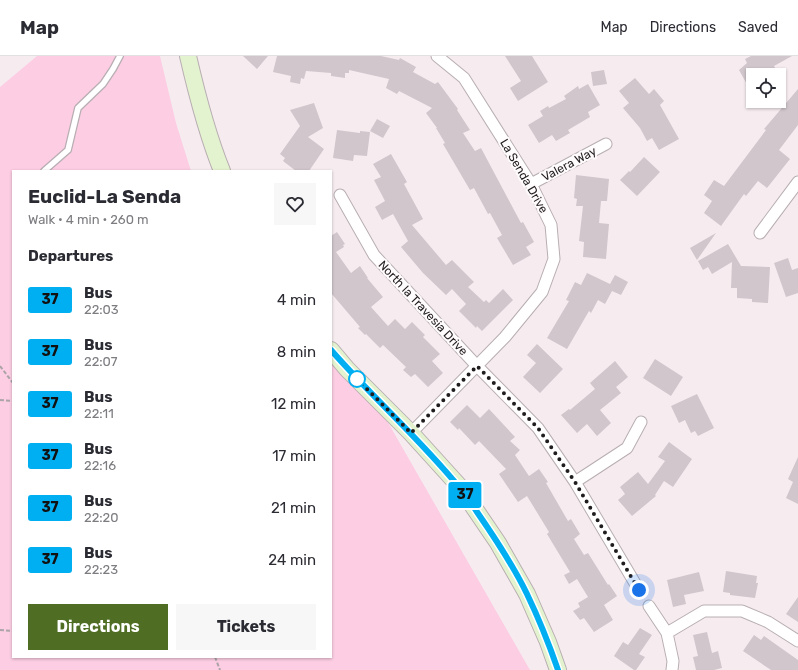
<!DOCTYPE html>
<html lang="en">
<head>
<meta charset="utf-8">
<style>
  :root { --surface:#fff; --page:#f7f7f7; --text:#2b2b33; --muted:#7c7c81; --line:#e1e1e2; --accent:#4f6e23 }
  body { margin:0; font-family:Rubik,sans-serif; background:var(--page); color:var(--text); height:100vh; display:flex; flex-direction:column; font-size:15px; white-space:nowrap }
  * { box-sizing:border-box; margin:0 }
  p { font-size:13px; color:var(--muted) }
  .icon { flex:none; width:22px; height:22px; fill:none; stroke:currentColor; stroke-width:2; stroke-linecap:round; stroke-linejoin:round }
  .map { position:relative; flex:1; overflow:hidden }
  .panel { position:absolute; left:12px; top:114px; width:320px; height:488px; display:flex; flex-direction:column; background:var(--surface); border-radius:0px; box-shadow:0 1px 3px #0004 }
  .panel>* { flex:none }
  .badge { padding:0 8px; border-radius:3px; font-size:14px; line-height:26px }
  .tools { position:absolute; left:746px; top:12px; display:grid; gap:8px }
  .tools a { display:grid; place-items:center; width:40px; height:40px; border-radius:0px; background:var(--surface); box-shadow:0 1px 3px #0004; font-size:20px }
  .you { position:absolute; width:20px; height:20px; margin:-10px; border:3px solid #fff; border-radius:50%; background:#1a73e8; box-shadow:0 0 0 6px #1a73e833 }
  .map>.badge { position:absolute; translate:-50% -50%; box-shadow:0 0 0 2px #fff }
  h2 { padding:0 16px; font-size:15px; line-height:36px }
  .round { display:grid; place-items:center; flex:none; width:42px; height:42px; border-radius:0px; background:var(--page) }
  .headline { display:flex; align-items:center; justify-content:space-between; height:68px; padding:0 16px }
  h1 { font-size:19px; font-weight:700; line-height:30px }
  .cta { display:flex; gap:8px; margin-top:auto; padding:8px 16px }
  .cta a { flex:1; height:46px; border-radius:0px; background:var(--accent); color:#fff; font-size:16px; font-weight:700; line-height:46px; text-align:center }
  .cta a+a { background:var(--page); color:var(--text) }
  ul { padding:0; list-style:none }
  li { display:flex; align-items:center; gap:12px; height:52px; padding:0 16px }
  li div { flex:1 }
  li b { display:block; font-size:15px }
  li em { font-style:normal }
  li .badge { min-width:44px; font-weight:700; text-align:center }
  header { display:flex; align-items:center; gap:24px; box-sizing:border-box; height:56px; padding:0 20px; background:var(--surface); border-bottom:1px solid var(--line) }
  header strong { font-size:19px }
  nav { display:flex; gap:22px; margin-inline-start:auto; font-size:14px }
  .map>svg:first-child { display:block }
  .green { fill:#fccde3 }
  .building { fill:#d0c6cb }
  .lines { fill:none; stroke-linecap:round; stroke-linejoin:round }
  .lane-casing { stroke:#b8aeb2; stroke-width:8 }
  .street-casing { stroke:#b8aeb2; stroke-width:13 }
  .secondary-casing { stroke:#b8aeb2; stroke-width:18 }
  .path { stroke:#aca4a7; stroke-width:2; stroke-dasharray:4 2; stroke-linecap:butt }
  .lane { stroke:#fff; stroke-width:5.5 }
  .street { stroke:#fff; stroke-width:11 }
  .secondary { stroke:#e4f3cf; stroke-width:16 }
  .line-casing { stroke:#fff; stroke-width:9 }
  .line { stroke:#00aff2; stroke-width:6 }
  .walk { stroke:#201d1e; stroke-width:4; stroke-dasharray:0 7.2 }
  .stop-dot { fill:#fff; stroke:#00aff2; stroke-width:2 }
  .labels { text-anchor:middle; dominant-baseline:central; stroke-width:4; stroke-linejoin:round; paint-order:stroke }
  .street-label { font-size:12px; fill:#201d1e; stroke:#fffbfd }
</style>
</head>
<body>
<header>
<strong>Map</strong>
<nav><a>Map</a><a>Directions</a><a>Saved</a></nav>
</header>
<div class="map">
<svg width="798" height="614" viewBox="0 0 798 614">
  <rect width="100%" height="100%" fill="#f6ecf0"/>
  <path class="green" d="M 37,0 L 160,0 L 176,67 L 191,115 L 13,115 L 13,601 L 331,601 L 331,300 L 386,363 L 530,614 L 0,614 L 0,31 Z"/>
  <path class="building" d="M 243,0 L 268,0 L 257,13 Z
    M 277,0 L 381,0 L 399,4 L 400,2 L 416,11 L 413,16 L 435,28 L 438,26 L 458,53 L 457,54 L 470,74 L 463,77 L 475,95 L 481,92 L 521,167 L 523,166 L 534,186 L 526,191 L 531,199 L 513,209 L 497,182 L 502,179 L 490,157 L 488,158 L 474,132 L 470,134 L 443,88 L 445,87 L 436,72 L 437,72 L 426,57 L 432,52 L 399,35 L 397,38 L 386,32 L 389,23 L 349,14 L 349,17 L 345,17 L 345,22 L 331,20 L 331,17 L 306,15 L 304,23 L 301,22 L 300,28 L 290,26 L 291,20 L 273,16 Z
    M 505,0 L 532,0 L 548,26 L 518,45 L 510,32 L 521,25 Z
    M 751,0 L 792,0 L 774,10 L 779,19 L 753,19 L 753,39 L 739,14 L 747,7 L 745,3 Z
    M 604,14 L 607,28 L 593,30 L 591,16 Z
    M 635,22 L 649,38 L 654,33 L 664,45 L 660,49 L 679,83 L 659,94 L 652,82 L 647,85 L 640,72 L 623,52 L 629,47 L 619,35 Z
    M 588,28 L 600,49 L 588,56 L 590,61 L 568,74 L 570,77 L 556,85 L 552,79 L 539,87 L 528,69 L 543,60 L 540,55 L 548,50 L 549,52 L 566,43 L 564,40 L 578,30 L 579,33 Z
    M 798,33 L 798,69 L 779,94 L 790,103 L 767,132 L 758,125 L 746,140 L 744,138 L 721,170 L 704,157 L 712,145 L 704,139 L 714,124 L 724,130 L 766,74 L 764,73 Z
    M 314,47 L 323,72 L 308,81 L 324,93 L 309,115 L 296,115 L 283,105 L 285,102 L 280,98 L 300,70 L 290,54 Z
    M 377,63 L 390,70 L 383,82 L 370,75 Z
    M 337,74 L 360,77 L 360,75 L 370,76 L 367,100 L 354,99 L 353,105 L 333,102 Z
    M 391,98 L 407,126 L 404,128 L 423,163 L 412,169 L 446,209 L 452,204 L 474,226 L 468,231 L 484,246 L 486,244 L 489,247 L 503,233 L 513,244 L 482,275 L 477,270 L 476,272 L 459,255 L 466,248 L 452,233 L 446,239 L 423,217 L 401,191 L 408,185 L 393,158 L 382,164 L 375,151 L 385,145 L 374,124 L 381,121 L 373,108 Z
    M 644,101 L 660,116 L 637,140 L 620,124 L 629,115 L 630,116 Z
    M 576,119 L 609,123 L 607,145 L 601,145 L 599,167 L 609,168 L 606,203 L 583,201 L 584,186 L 579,185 L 583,150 L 576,150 L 577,143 L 574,142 Z
    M 337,176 L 345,188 L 343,189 L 344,191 L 336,196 L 351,217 L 360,210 L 368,222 L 367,222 L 383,241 L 371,251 L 388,270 L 395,263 L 405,273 L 412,266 L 425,279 L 423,281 L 440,298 L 432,305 L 443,317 L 428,331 L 415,318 L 411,321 L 403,314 L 406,311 L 383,289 L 380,292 L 366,278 L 365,279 L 358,272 L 360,271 L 331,237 L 331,180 Z
    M 716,177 L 697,204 L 690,192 Z
    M 728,188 L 741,210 L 770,211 L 768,247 L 752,246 L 752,243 L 737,242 L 737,232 L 731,232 L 732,206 L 712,218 L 708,211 L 703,214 L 698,205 Z
    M 788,202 L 792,214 L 798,212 L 798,237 L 786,241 L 774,207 Z
    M 587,217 L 610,228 L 615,219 L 628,226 L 621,239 L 612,235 L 605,248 L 598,244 L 591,257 L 589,255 L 567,293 L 547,282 L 569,245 L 566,244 L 575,226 L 581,229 Z
    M 537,288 L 563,313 L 540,337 L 523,321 L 536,307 L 527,299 Z
    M 655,303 L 683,321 L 671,340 L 643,322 Z
    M 615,305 L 628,321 L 616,331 L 621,337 L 600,354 L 611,367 L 597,380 L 587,368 L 577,377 L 561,359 L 569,353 L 570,354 L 595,333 L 590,327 Z
    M 697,338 L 714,372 L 698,380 L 695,375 L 691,377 L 685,364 L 679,367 L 671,350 Z
    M 467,349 L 480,362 L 489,353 L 515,381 L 510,385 L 520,394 L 515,399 L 529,420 L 539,413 L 548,426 L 546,427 L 568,465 L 571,463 L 580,478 L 574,483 L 584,499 L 588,497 L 608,529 L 609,528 L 617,540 L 604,549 L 613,564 L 594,576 L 584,562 L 580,564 L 573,555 L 580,551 L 578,547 L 588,541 L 577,523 L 569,528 L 564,519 L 570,516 L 547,478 L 549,476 L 527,440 L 518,446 L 499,418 L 506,413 L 479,385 L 475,389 L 459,372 L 458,374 L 450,366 Z
    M 669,386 L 692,403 L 673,431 L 664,425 L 655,439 L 656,440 L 632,460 L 618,444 L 625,438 L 620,431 L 638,416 L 648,428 L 665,405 L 658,401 Z
    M 798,401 L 798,448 L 786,442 L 793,426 L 788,423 Z
    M 726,515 L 757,520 L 756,527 L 758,527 L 755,542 L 730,539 L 730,537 L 723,536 Z
    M 699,516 L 704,535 L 684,539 L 686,548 L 673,551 L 667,524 Z
    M 798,541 L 798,566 L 786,558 Z
    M 640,572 L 652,579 L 639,598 L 645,601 L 636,614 L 634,614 L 614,600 L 623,586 L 628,589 Z
    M 707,576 L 712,597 L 718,595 L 722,612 L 714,614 L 696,614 L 693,601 L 698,600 L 693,579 Z
    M 754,579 L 761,584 L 764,580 L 798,604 L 798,614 L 771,614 L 743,595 Z"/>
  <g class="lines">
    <defs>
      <path id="lane" d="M 44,115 L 68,94 L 78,52 L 103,28 L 113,13 L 120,0"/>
      <path id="street" d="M 531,128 L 606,88
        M 340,139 L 374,199 L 477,310 L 538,372 L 575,426 L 639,534
        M 760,177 L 798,126
        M 411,377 L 505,281 L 542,236 L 554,203 L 551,169 L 531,128 L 464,22 L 437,0
        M 575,426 L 627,392 L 641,366
        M 649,550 L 667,577 L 673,605 L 672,614
        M 667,577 L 704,555 L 742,555 L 768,566 L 798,585"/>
      <path id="secondary" d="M 188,0 C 197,39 207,78 222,115
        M 331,294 L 347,313 L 411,377 L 460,431 L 498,487 L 527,538 L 548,586 L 558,614"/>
    </defs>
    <use href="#lane" class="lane-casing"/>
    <use href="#street" class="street-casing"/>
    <use href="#secondary" class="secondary-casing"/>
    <path class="path" d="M 0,310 L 13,327
      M 0,344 L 13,345
      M 0,574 L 13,575
      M 215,601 L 220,614"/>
    <use href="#lane" class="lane"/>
    <use href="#street" class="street"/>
    <use href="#secondary" class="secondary"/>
  </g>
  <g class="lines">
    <defs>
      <path id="line" d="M 331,294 C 372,341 419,382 459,431 C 466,439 471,447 477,456 C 495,482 513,509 527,538 C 539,563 549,588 558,614"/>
    </defs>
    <use href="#line" class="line-casing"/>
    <use href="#line" class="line"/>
    <path class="walk" d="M 357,323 L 411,377 L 477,310 L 538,372 L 575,426 L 639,534"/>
  </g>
  <circle class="stop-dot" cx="357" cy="323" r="8"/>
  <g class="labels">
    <g class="street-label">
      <text transform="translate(569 108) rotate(-28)">Valera Way</text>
      <text transform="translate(524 120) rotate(60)">La Senda Drive</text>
      <text transform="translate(423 252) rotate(47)">North la Travesia Drive</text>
    </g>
  </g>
</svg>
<div class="tools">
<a><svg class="icon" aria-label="locate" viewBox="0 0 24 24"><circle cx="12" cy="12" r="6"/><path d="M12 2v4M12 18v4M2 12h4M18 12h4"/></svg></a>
</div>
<div class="you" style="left:639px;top:534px"></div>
<b class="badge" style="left:465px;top:439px;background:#00aff2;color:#111">37</b>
<section class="panel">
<div class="headline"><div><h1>Euclid-La Senda</h1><p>Walk · 4 min · 260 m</p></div><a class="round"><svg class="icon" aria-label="heart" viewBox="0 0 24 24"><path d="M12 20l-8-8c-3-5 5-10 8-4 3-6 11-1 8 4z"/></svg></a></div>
<h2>Departures</h2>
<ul>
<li><span class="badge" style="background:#00aff2;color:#111">37</span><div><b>Bus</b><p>22:03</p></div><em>4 min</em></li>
<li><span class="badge" style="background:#00aff2;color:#111">37</span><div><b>Bus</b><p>22:07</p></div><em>8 min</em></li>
<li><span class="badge" style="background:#00aff2;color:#111">37</span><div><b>Bus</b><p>22:11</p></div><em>12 min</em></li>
<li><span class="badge" style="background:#00aff2;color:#111">37</span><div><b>Bus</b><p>22:16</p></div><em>17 min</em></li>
<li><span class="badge" style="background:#00aff2;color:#111">37</span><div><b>Bus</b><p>22:20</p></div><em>21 min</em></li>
<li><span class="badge" style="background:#00aff2;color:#111">37</span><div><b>Bus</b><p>22:23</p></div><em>24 min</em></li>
</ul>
<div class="cta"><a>Directions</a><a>Tickets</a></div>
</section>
</div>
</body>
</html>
